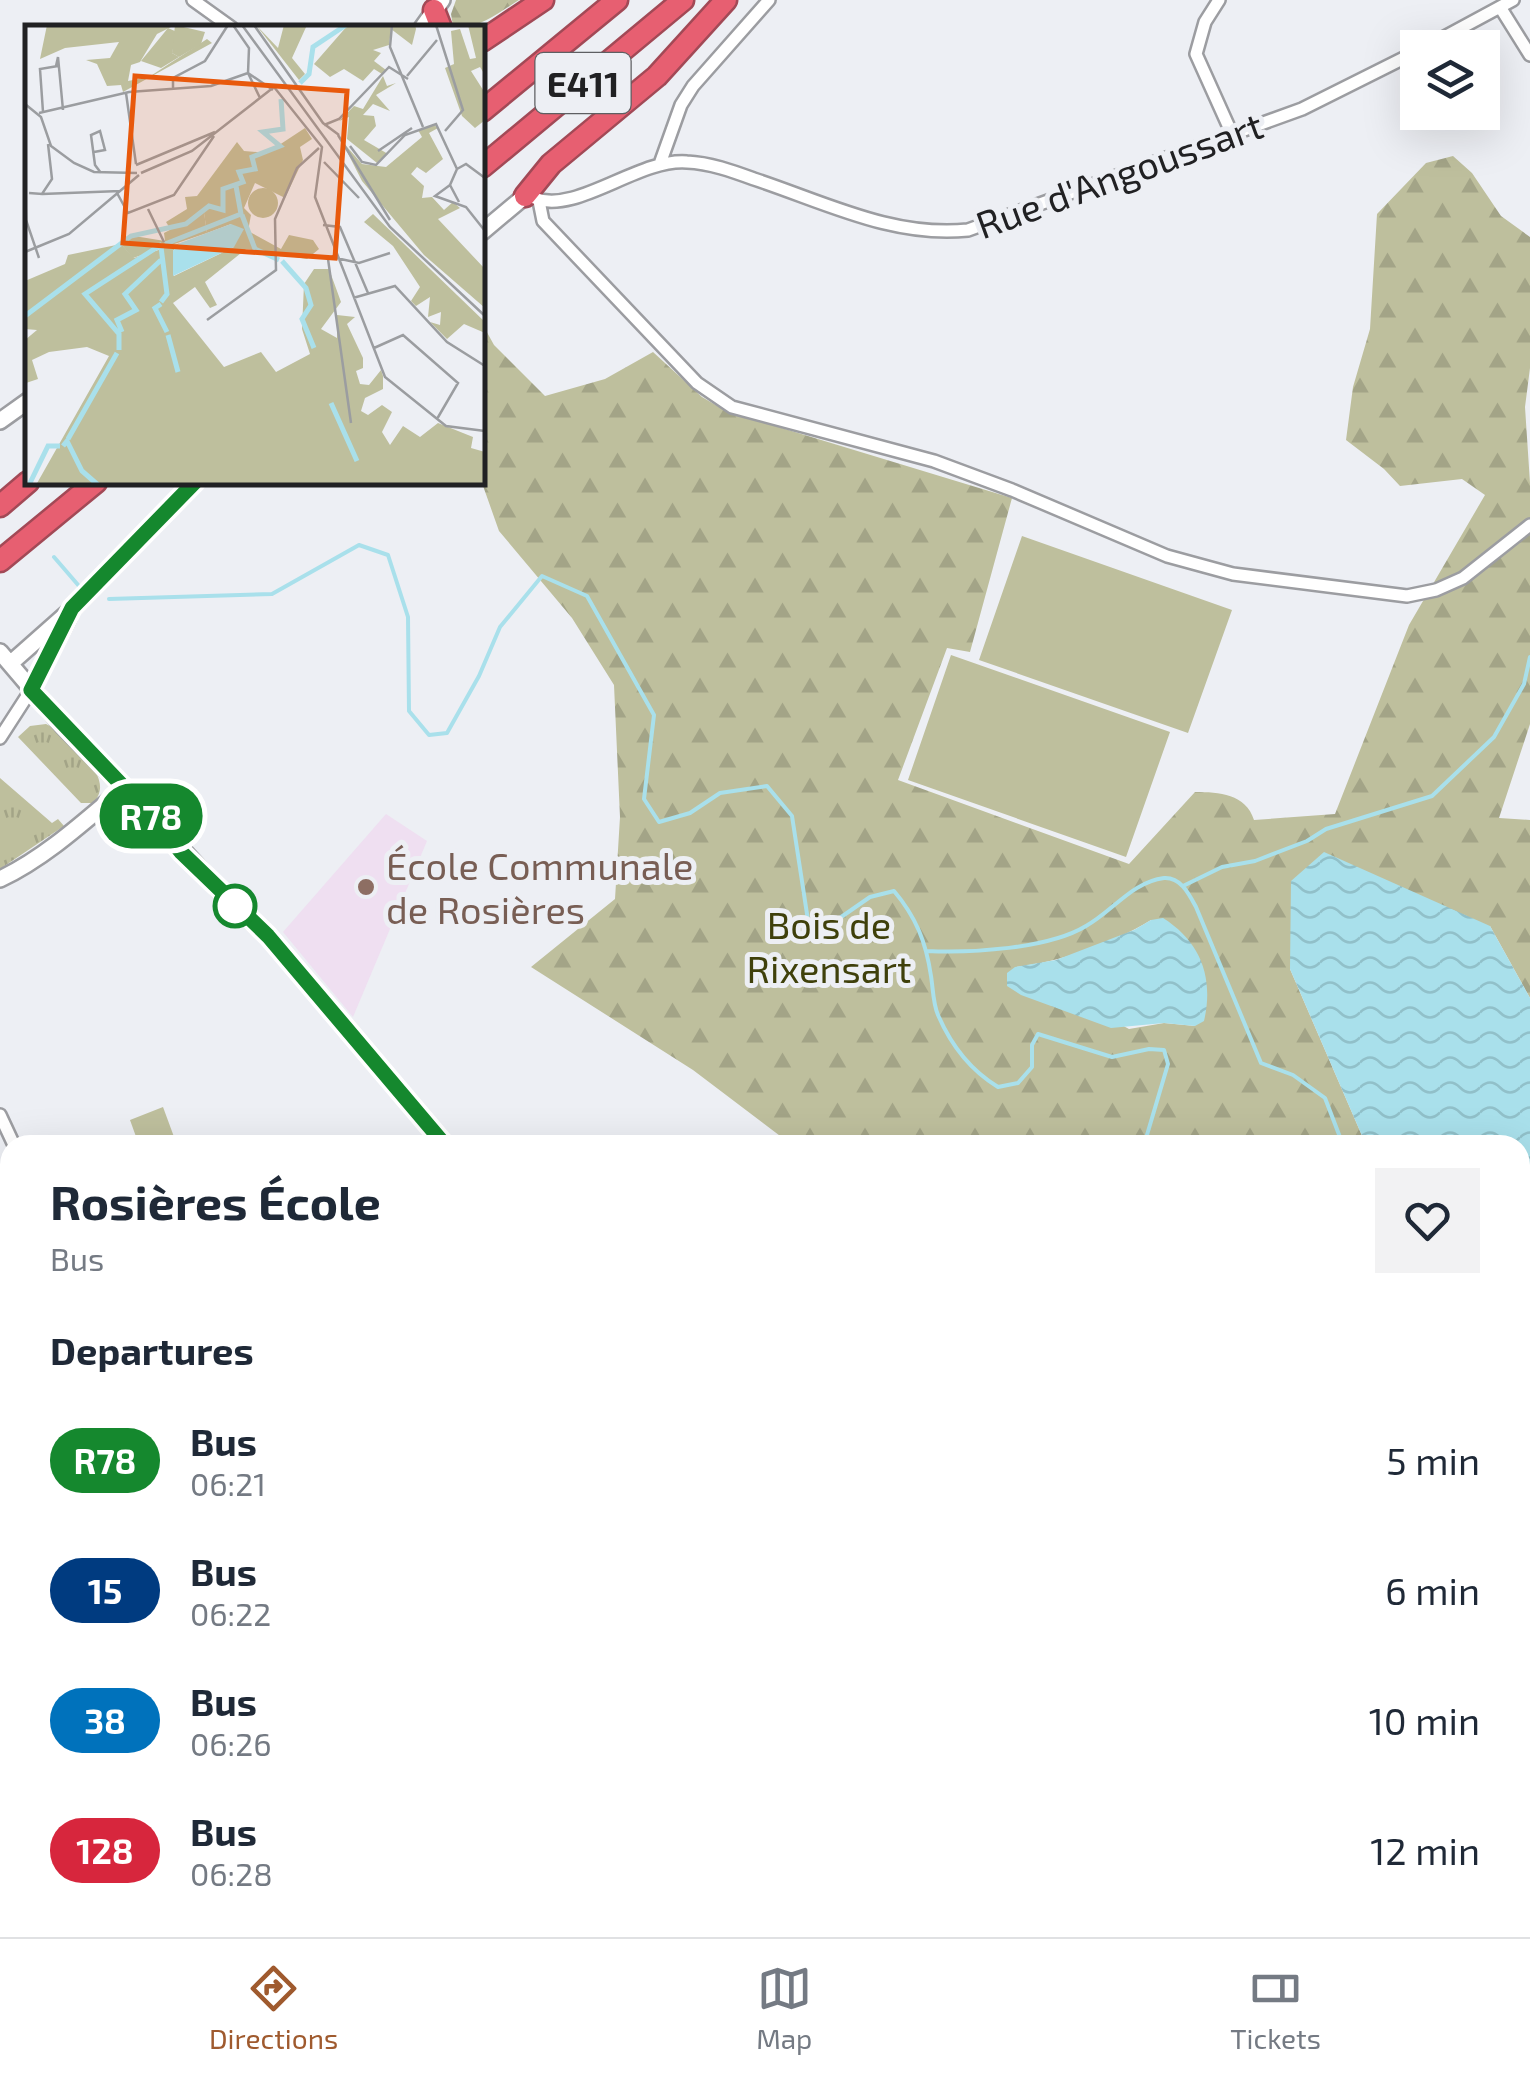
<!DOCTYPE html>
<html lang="en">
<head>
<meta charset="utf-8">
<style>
  :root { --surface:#fff; --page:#f2f2f3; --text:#1f2937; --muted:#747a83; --line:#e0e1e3; --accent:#9f5a2e }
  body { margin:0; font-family:"Exo 2",sans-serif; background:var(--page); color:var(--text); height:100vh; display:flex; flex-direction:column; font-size:38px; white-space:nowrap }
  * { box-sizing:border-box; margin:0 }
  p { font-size:32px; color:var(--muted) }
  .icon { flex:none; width:55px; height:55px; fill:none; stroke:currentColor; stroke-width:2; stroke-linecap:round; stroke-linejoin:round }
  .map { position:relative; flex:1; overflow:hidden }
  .details { position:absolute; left:0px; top:1135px; width:1530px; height:802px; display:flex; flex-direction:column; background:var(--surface); border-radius:30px 30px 0 0; box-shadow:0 10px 40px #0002 }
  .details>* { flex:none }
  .badge { padding:0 20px; border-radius:32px; font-size:35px; line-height:65px }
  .controls { position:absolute; left:1400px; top:30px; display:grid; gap:20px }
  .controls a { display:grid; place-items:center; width:100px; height:100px; border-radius:0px; background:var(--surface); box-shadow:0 10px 40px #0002; font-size:50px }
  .map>.badge { position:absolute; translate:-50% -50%; box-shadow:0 0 0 5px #fff }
  h2 { padding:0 50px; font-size:38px; line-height:90px }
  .round { display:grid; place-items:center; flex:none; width:105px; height:105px; border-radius:0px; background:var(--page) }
  .head { display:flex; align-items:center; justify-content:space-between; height:170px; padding:0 50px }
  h1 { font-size:48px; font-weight:700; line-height:75px }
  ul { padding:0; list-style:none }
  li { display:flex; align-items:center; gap:30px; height:130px; padding:0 50px }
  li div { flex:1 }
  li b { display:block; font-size:38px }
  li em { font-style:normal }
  li .badge { min-width:110px; font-weight:700; text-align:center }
  .tab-bar { display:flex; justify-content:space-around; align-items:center; height:140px; border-top:2px solid var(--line); background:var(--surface); font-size:28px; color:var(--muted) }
  .tab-bar a { display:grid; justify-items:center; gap:5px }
  .tab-bar .on { color:var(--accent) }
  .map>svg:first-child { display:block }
  .education { fill:#efdff1 }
  .grass { fill:url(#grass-tufts) }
  .forest { fill:url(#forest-firs); fill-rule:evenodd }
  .pitch { fill:#bebf9d }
  .water { fill:url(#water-waves) }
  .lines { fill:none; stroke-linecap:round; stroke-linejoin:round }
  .stream { stroke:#a9e0eb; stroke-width:4 }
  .street-casing { stroke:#9c9da1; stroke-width:16 }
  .secondary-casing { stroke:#9c9da1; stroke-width:20 }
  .highway-casing { stroke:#a24956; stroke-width:25 }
  .street { stroke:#fff; stroke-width:11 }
  .secondary { stroke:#fff; stroke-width:15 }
  .highway { stroke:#e75f71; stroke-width:20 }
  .line-casing { stroke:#fff; stroke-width:22 }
  .line { stroke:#15882e; stroke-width:15 }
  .education-dot { fill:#8d6e63; stroke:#edeff4; stroke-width:4 }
  .stop-dot { fill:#fff; stroke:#15882e; stroke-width:5 }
  .labels { text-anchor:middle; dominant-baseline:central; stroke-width:10; stroke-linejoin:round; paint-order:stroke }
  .shield { fill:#edeff4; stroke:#5e5f62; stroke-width:2.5 }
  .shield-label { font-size:35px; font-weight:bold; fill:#212123 }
  .street-label { font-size:38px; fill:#212123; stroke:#edeff4 }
  .education-label { font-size:38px; fill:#785e54; stroke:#edeff4; text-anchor:start }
  .park-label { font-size:38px; fill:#3f400b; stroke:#edeff4 }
  .inset-river { fill:none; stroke:#a9e0eb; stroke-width:5 }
  .inset-road { fill:none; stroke:#9b9da0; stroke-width:2.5 }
  .view { fill:#e8590c; fill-opacity:0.15; stroke:#e8590c; stroke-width:5 }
  .inset-edge { fill:none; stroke:#212123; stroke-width:5 }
</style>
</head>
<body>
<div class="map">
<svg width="1530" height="1937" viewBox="0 0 1530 1937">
  <defs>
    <pattern id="grass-tufts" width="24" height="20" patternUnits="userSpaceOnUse" patternTransform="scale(2.5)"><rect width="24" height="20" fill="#bebf9d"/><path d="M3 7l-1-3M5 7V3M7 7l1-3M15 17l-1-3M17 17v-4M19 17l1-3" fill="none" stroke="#a3a487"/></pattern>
    <pattern id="forest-firs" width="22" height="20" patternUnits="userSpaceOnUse" patternTransform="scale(2.5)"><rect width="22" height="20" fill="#bebf9d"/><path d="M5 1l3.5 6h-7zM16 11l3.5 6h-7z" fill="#a3a487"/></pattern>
    <pattern id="water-waves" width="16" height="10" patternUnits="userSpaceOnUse" patternTransform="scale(2.5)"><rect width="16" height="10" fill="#a9e0eb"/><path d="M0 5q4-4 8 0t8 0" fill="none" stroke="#91c0c9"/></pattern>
  </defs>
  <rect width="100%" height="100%" fill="#edeff4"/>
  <path class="education" d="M 386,814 L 427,841 L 353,1017 L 283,932 Z"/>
  <path class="grass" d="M 46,724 L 52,727 C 70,745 118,777 93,803 L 81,803 L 18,737 L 30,726 Z
    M 0,778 L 52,823 L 58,819 L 64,826 L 0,869 Z
    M 1520,1590 L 1530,1608 L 1530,1937 L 1520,1937 L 1513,1928 L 1520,1928 Z"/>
  <path class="forest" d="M 456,0 L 519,0 C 498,13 479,30 453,26 L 451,14 Z
    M 1453,156 L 1472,173 L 1501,216 L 1530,237 L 1530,368 L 1525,407 L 1530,483 L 1530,724 L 1499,818 L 1530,820 L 1530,998 L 1490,926 L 1290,969 L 1366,1145 L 792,1145 L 693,1070 L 531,967 L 615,899 L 620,817 L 614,685 L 572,618 L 499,531 L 482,483 L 483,325 L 494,345 L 545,396 L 605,379 L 653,352 L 702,397 L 726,411 L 1012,498 L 970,652 L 947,648 L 898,780 L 1129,864 L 1195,792 C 1219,792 1246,794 1254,820 L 1335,814 L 1409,625 L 1485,495 L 1462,479 L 1400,486 L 1384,469 L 1346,440 L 1353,387 L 1370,329 L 1377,214 L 1426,163 ZM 1151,920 L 1195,1026 L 1164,1023 L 1129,1029 L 1015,967 C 1061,962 1111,944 1151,920 Z
    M 1520,1450 L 1530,1457 L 1530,1608 L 1520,1590 L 1520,1581 L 1529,1582 L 1520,1547 Z"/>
  <path class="pitch" d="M 1022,536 L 1232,610 L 1188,733 L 979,660 Z
    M 951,655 L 1170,732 L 1126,857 L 908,780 Z
    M 163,1107 L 177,1145 L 139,1145 L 130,1120 Z"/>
  <path class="water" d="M 1324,852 L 1490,926 L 1530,998 L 1530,1457 L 1520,1449 L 1520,1145 L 1366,1145 L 1290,969 L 1291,881 Z
    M 1163,918 C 1201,942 1214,978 1204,1021 L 1195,1026 L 1164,1023 L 1111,1028 L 1021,995 L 1007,986 L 1007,973 L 1015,967 L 1056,960 L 1134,930 L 1151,920 Z"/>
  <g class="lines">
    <path class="stream" d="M 54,557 L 79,586
      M 109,599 L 272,594 L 359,545 L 388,555 L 408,617 L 409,711 L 429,735 L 447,733 L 479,676 L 500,627 L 542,576 L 587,596 L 654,715 L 644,799 L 659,822 L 690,813 L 720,793 L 767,786 L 792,816 L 809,927 L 821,931 L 870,897 L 894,891 C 916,917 926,942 931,976 C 933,988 933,1004 938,1015 C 951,1045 970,1070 998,1087 L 1018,1083 L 1032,1067 L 1032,1045 L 1038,1034 L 1112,1057 L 1149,1049 L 1164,1050 L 1168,1064 L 1144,1145
      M 1183,886 L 1222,867 L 1255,861 L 1307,841 L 1326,829 L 1432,796 L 1494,737 L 1524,684 L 1530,657
      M 927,951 C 971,953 1048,949 1086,926 C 1113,911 1132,882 1164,878 C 1181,877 1189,894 1196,907 L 1261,1063 L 1293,1075 L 1325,1098 L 1343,1145
      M 1520,1600 L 1525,1599
      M 1520,1611 L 1530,1624
      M 1504,1928 L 1511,1937"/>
    <defs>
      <path id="street" d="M 193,0 L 232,28
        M 1219,0 L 1205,22 L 1196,54 L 1232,134
        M 1500,7 L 1530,55
        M 1424,48 L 1513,0
        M 661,161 L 681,105 L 693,86 L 769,0
        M 534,198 C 577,215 638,158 687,162 C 710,163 732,171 754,179 C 824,202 893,238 968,230 L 1302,109 L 1418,51
        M 539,201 L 543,221 L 697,383 L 732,407 L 934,461 L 1012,490 L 1167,556 L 1233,574 L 1407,596 L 1436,590 L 1463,578 L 1530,525
        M 0,738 L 31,690
        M 0,1115 L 14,1145
        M 0,1595 L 10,1597
        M 144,1928 L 145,1937
        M 876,1928 L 877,1937
        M 640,1937 L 662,1928
        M 1234,1937 L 1241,1928"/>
      <path id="secondary" d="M 422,28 L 442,0
        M 482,232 L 525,196
        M 0,421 L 28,401
        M 0,652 L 63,726 L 158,823 L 229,901 L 268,936 L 445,1145
        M 11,663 L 72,609 L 195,482
        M 31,690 L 68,618
        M 0,879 C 45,858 86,820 124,788
        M 991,1928 L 999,1937"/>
      <path id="highway" d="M 434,10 L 441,28
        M 482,41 L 543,0
        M 482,111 L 617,0
        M 482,167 L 683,0
        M 525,196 L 551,164 L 657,76 L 726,0
        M 0,506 L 28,482
        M 0,561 L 96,482"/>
    </defs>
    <use href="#street" class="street-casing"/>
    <use href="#secondary" class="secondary-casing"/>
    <use href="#highway" class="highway-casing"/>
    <use href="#street" class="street"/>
    <use href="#secondary" class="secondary"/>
    <use href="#highway" class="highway"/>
  </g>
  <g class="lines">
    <defs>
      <path id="line" d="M 195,482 L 72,608 L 31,690 L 158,823 L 181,852 L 268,936 L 445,1145"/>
    </defs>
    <use href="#line" class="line-casing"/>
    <use href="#line" class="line"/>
  </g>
  <circle class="education-dot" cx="366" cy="887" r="10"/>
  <circle class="stop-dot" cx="235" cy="906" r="20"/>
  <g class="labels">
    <rect class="shield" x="535.5" y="53" width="95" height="60" rx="8"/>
    <g class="shield-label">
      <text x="583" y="83">E411</text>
    </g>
    <g class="street-label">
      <text transform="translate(1119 174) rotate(-20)">Rue d'Angoussart</text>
    </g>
    <g class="education-label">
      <text x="386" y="865">École Communale<tspan x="386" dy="44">de Rosières</tspan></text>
    </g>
    <g class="park-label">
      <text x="829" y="924">Bois de<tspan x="829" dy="44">Rixensart</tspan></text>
    </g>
  </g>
  <g transform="translate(25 25)">
    <rect width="460" height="460" fill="#edeff4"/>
    <path d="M 143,3 L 152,7 L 147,28 L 154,32 L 136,43 L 116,36 ZM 179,187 L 182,208 L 108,233 L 96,219 L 109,211 L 140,216 L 139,208 Z" fill="#bebf9d"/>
    <path d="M 22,0 L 150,0 L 132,9 L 115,37 L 106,40 L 103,56 L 124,52 L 182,14 L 187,18 L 98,67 L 96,60 L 82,61 L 72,39 L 61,35 L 85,33 L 94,17 L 40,23 L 15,34 ZM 231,0 L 253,23 L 259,0 L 282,0 L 267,33 L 280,49 L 274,55 ZM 323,0 L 390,0 L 391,4 L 387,20 L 366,4 L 364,20 L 348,25 L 356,28 L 349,36 L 361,45 L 357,49 L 349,44 L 338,56 L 319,44 L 305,52 L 289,39 ZM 443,0 L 460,0 L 460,50 L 455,42 L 446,46 L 460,68 L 460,95 L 450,103 L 437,91 L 420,43 L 429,39 L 426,6 L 435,4 L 445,34 L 451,33 ZM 358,51 L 362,61 L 371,58 L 351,70 L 365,86 L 348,79 L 338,90 L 349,91 L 351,101 L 339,115 L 363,129 L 352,138 L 322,114 L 324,92 L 314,96 L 329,81 L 338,84 ZM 409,100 L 413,103 L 404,108 L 418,134 L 401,148 L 392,142 L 386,149 L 399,161 L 397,173 L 407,172 L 419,185 L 428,177 L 435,183 L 413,194 L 460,244 L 460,283 L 399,230 L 337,156 L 316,115 L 337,139 L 361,142 L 397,112 L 393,105 ZM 280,103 L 287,114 L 275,122 L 278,135 L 260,173 L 230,158 L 219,183 L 226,190 L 223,206 L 256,224 L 264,210 L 288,215 L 294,224 L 282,234 L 221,224 L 180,257 L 192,280 L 185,283 L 170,262 L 148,278 L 199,342 L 236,327 L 251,347 L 285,329 L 277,304 L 279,259 L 289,244 L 304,244 L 316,277 L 296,304 L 312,313 L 312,290 L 330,292 L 322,299 L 338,333 L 338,343 L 331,346 L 335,359 L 344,360 L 356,345 L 358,351 L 358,364 L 340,373 L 336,386 L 343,390 L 357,380 L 367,387 L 357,407 L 365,420 L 378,401 L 395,412 L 413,398 L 448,412 L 446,423 L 460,427 L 460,460 L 11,460 L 84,331 L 62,322 L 24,327 L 7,335 L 13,354 L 1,358 L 0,315 L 12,305 L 0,304 L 0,256 L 40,239 L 43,230 L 96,219 L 109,233 L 155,218 L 148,226 L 149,251 L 209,222 L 206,199 L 182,208 L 179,188 L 146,205 L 141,197 L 162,184 L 160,172 L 172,171 L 212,117 L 219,126 L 242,128 ZM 348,189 L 460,297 L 460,308 L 439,299 L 422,314 L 405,297 L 415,300 L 416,287 L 403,292 L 405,272 L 391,281 L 386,276 L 395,262 L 368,221 L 339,197 Z" fill="#bebf9d"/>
    <path d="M 150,0 L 180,7 L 176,19 L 154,32 L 147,28 Z" fill="#bebf9d"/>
    <path d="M223 178a15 15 0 1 1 30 0a15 15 0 1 1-30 0Z" fill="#bebf9d"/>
    <path d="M 206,199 L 219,204 L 209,222 L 148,251 L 148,226 L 155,218 Z" fill="#a9e0eb"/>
    <path class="inset-river" d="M 275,58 L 284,49 L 288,22 L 321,0M 217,190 L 230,224 L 254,235M 140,219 L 216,189 L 211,161M 136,222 L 142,269 L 136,277M 257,236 L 281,263 L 286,280 L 277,294 L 289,323M 136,279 L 130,283 L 142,307M 0,291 L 106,211 L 161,199 L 184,181 L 198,185 L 198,164 L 218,157 L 214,147 L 230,144 L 227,132 L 255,121 L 238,107 L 258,104 L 256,74M 97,307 L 92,295 L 111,285 L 100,269 L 136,235M 143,310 L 153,347M 94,325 L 94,309 L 60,269 L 137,219M 306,378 L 332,436M 43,414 L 92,328M 38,421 L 42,416 L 57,446 L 73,460M 4,460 L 23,421 L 35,421"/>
    <path class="inset-road" d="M 208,0 L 224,23 L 223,48 L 235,73M 217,0 L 365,202 L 460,291M 229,0 L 298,98 L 314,110M 367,0 L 365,22 L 398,102M 411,0 L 438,85 L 420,106M 31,41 L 33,32 L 38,85M 223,48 L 248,65M 382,51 L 412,15M 249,62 L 297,122 L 290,172 L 360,352 L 421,401 L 460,406M 148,64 L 148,53 L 180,36 L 203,0M 101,68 L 111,139M 0,79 L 16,92 L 26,121 L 49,138 L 69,147 L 112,148M 18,87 L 15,44 L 33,41M 14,88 L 104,67 L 186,61 L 223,48M 299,100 L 314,94 L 364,42 L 383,54M 313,110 L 365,195M 325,121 L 337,137 L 351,140 L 380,110 L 411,99 L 432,144M 353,126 L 387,103M 69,127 L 80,125 L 75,106 L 66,110 L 70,140 L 76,148M 299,137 L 334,173M 111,140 L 190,107M 0,144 L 1,195 L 14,233M 432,144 L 425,160 L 434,177M 432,144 L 441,139 L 460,153M 116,148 L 167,126 L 249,62M 425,160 L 410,171 L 441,182 L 460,206M 4,168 L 17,169 L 27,154 L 23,119M 92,168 L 103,188 L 149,170 L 189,111M 17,169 L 95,166M 123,184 L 139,217M 298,200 L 315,202 L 343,268M 0,227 L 44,209 L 114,150M 310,230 L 303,234 L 326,398M 311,233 L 334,238 L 365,228M 328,273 L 370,261 L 422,317 L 460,341M 182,295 L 251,245 L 250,194 L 272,143 L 294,123M 349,323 L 378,310 L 433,358 L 412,394"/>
    <path class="view" d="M 110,51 L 322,66 L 310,233 L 98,218 Z"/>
    <rect width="460" height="460" class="inset-edge"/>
  </g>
</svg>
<div class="controls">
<a><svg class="icon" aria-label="layers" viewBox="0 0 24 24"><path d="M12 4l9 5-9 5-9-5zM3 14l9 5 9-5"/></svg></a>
</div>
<b class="badge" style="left:151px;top:816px;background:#15882e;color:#fff">R78</b>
<section class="details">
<div class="head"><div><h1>Rosières École</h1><p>Bus</p></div><a class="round"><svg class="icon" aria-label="heart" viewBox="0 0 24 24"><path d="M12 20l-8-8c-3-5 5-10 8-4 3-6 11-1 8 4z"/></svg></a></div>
<h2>Departures</h2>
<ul>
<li><span class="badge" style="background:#15882e;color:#fff">R78</span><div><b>Bus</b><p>06:21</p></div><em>5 min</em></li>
<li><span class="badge" style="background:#003b80;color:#fff">15</span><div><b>Bus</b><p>06:22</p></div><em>6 min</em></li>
<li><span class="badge" style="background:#0072bc;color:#fff">38</span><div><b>Bus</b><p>06:26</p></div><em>10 min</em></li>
<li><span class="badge" style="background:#d7263d;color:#fff">128</span><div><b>Bus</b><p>06:28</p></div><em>12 min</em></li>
</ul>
</section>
</div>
<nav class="tab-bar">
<a class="on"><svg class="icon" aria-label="directions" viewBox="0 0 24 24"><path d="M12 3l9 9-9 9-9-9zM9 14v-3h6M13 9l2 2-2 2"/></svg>Directions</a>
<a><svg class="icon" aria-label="map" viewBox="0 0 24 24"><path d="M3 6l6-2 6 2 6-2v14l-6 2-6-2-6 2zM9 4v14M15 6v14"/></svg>Map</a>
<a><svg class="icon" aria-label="tickets" viewBox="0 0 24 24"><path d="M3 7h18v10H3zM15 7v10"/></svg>Tickets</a>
</nav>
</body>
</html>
